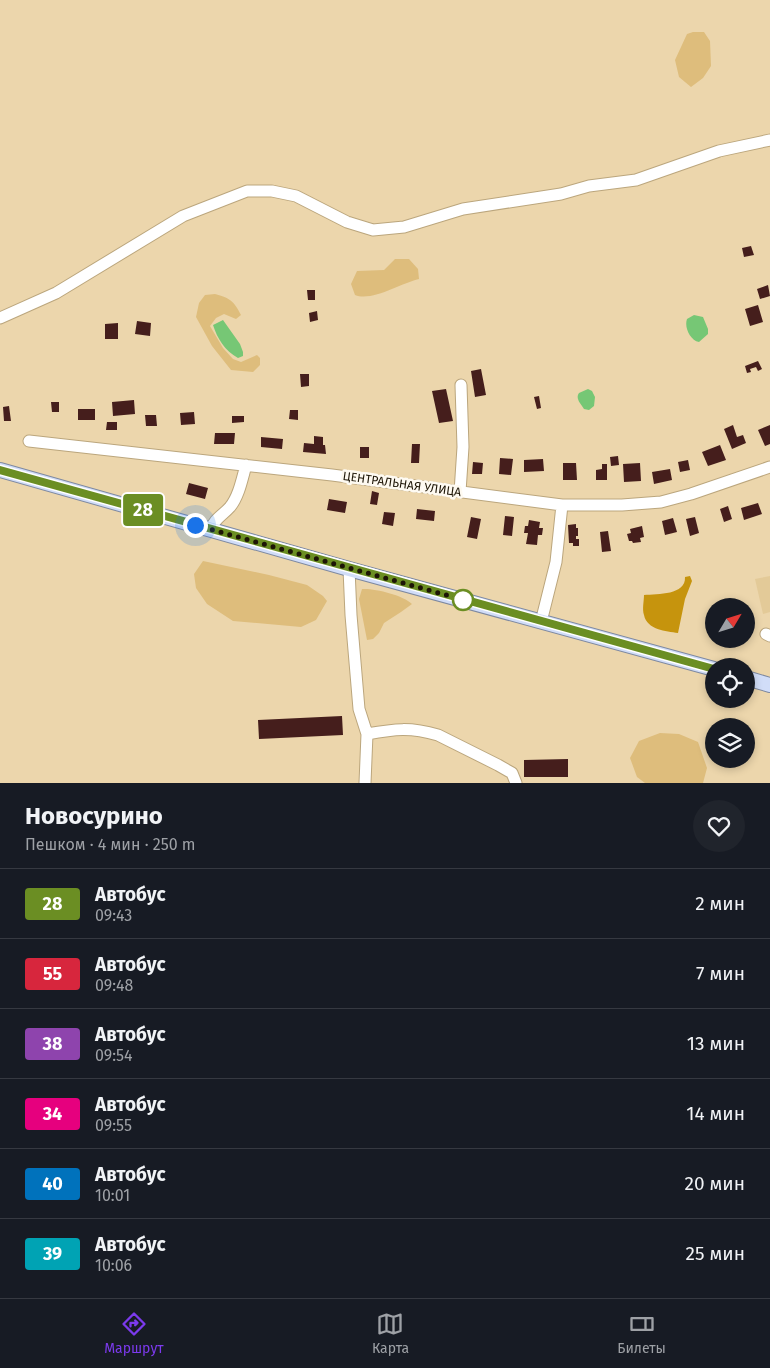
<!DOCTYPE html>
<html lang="ru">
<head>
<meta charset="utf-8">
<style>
  :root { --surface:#171b24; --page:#20242c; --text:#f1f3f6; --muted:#9ea1a6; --line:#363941; --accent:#7c3aed }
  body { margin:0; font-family:"Fira Sans",sans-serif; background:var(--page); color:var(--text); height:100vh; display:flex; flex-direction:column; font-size:19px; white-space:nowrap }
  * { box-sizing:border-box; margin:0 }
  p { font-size:16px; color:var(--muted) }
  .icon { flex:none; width:28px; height:28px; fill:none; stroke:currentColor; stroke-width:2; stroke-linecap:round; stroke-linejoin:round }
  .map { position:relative; height:783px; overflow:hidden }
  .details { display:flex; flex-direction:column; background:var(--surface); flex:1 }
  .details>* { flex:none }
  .badge { padding:0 10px; border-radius:4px; font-size:18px; line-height:32px }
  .needle { width:32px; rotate:52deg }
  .fabs { position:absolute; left:705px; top:598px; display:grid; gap:10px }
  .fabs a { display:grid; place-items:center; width:50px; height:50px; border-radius:50%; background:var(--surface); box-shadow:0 2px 8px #0003; font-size:25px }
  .you { position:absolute; width:25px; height:25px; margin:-12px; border:4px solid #fff; border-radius:50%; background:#1a73e8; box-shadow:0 0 0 8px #1a73e833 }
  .map>.badge { position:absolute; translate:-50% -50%; box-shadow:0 0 0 2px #fff }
  .round { display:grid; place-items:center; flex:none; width:52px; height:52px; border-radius:26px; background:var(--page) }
  .overview { display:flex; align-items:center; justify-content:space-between; height:85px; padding:0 25px }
  h1 { font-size:24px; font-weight:700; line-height:38px }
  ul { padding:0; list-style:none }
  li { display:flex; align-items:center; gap:15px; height:70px; padding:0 25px; border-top:1px solid var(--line) }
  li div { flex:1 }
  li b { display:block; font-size:19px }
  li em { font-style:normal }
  li .badge { min-width:55px; font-weight:700; text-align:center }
  .dock { display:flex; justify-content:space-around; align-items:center; height:70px; border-top:1px solid var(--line); background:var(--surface); font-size:14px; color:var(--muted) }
  .dock a { display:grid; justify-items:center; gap:2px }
  .dock .selected { color:var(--accent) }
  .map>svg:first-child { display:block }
  .built { fill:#e3ca98 }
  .green { fill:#debd7c }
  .forest { fill:#c6940d }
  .water { fill:#76c775 }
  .building { fill:#451e1c }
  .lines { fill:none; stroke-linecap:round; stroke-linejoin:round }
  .minor-casing { stroke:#bba67d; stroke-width:13 }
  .major-casing { stroke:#7e89a0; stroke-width:16 }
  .minor { stroke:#fff; stroke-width:11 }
  .major { stroke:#d1ddf8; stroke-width:14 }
  .line-casing { stroke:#fff; stroke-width:11 }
  .line { stroke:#6b8e23; stroke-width:8 }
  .walk { stroke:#1d1506; stroke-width:5; stroke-dasharray:0 9 }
  .stop-dot { fill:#fff; stroke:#6b8e23; stroke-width:2.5 }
  .labels { text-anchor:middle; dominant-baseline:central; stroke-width:5; stroke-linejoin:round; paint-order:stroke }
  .street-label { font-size:12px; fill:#1d1506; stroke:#fefaf1 }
</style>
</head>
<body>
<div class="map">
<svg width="770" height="783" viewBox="0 0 770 783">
  <rect width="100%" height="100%" fill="#ecd6ac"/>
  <path class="built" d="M 770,576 L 770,612 L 763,614 L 755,579 Z"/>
  <path class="green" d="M 693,32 L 704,32 L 710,41 L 711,66 L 703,78 L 691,87 L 679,77 L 675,60 L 687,34 Z
    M 395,259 L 409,259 L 418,269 L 419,279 C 401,283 372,302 355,295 L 351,284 L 357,271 L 384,270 Z
    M 215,294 C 230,298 234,301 241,315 L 236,319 L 224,314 L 216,318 L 210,326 L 223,348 L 233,359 L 241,362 L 257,355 L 260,358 L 260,365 L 253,372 L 231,370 L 212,346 L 196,317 L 199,303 L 205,295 Z
    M 203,561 L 269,575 L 307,585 L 323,596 L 327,601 L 316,620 L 301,627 L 233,621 L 207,604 L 196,588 L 194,574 Z
    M 362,589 C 374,588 403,595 412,604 L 401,612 L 384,623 L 379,633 L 373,639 L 367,640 L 359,599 Z
    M 660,733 L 679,734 L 698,742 L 707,768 L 703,783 L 645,783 L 637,777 L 630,758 L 639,741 Z"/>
  <path class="forest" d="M 690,576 L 692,581 L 685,599 L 678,633 C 666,631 647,630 644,615 C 642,609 644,601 644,595 C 658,594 686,595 685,577 Z"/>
  <path class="water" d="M 694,315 L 703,317 L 708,329 L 708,334 L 699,342 C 690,340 684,327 687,319 Z
    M 223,320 L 240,344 L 243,352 L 243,356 L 238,358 C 225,351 217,338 213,325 Z
    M 588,389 L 592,391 L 595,397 L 594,406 L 589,410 L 584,409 C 581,404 575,399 579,393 Z"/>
  <path class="building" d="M 751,246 L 754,255 L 744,257 L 742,248 Z
    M 768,285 L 770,296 L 760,299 L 757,289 Z
    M 307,290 L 315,290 L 315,300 L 308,300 Z
    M 758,305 L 763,322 L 750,326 L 745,309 Z
    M 317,311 L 318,320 L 310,322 L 309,313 Z
    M 137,321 L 151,323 L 150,336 L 135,334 Z
    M 118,323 L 118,339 L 105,339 L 105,324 Z
    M 758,361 L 762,369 L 758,371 L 756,367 L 750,369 L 751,372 L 747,373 L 745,366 Z
    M 481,369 L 486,395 L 475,397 L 471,371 Z
    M 300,374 L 309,374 L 309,386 L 301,387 Z
    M 446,389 L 453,421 L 439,423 L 432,391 Z
    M 539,396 L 541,408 L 537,409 L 534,397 Z
    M 134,400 L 135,414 L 113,416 L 112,402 Z
    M 51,402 L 59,402 L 59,412 L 52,412 Z
    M 9,406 L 11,421 L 4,421 L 3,407 Z
    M 78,409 L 95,409 L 95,420 L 78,420 Z
    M 290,410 L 298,410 L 298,420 L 289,419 Z
    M 194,412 L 195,424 L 181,425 L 180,413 Z
    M 145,415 L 156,415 L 157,426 L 146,426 Z
    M 232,416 L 244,416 L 244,422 L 232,423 Z
    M 107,422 L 117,422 L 117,430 L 106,430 Z
    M 733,425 L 737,437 L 743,435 L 746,443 L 732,449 L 724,429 Z
    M 770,425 L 770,444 L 765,446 L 758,430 Z
    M 215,433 L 235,433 L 234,444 L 214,444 Z
    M 314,436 L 323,437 L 323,445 L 325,445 L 326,454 L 303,452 L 304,443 L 314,444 Z
    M 261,437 L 283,439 L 282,449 L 261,447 Z
    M 412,444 L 420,444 L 419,463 L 411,463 Z
    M 720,445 L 726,460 L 708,466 L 702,452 Z
    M 360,447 L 369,447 L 369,458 L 360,458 Z
    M 618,456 L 619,465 L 611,466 L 610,457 Z
    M 500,458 L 513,459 L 511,475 L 499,474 Z
    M 543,459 L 544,471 L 524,472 L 524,460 Z
    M 688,460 L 690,470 L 680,472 L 678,462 Z
    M 473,462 L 483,463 L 482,474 L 472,474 Z
    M 563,463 L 576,463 L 577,480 L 563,480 Z
    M 640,463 L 641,481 L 624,482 L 623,464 Z
    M 602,464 L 607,464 L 607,480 L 596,480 L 596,470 L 602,469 Z
    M 670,469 L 672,480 L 654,484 L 652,472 Z
    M 189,483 L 208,488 L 205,499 L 186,494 Z
    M 372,491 L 379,493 L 377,505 L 370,504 Z
    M 329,499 L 347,502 L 345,513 L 327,510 Z
    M 758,503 L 762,514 L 744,520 L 741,508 Z
    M 728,506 L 732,519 L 724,522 L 720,509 Z
    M 417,509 L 435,511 L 434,521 L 416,519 Z
    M 384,512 L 395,513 L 393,526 L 382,524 Z
    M 505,516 L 514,517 L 512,536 L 503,535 Z
    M 471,517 L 481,519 L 477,539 L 467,537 Z
    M 695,517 L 699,533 L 690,536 L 686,519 Z
    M 673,518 L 677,532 L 665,535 L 662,521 Z
    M 529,520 L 540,522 L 539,528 L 543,528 L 542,535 L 538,535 L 537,545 L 526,544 L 528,533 L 524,533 L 525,526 L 528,526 Z
    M 576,524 L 576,528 L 578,528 L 578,536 L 576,536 L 576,539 L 579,539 L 579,546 L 573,546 L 573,543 L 569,543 L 568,525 Z
    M 642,526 L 644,537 L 640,538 L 641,542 L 633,543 L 632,541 L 629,541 L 627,534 L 631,533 L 630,529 Z
    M 608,531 L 611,551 L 602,552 L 600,532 Z
    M 342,716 L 343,735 L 259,739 L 258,720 Z
    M 568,759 L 568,777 L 524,777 L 524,760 Z"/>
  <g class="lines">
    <defs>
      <path id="minor" d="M 0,318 L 56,293 L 183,216 L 247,191 L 272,191 L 296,196 L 347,222 L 373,230 L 404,227 L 463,209 L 561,194 L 589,186 L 636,180 L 719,151 L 770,140
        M 29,441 L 332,475 L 562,505 L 622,505 L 661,502 L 691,494 L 770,467
        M 460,492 L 463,447 L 461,385
        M 211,529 C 214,519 223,515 230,507 C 239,496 242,479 246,465
        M 349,569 L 351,615 L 359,709 L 367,734 L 365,783
        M 541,622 L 556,562 L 562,505
        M 766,634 L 770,636
        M 367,734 C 395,729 410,727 438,735 L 498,765 L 512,773 L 516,783"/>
      <path id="major" d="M 0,470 L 349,569 L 714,669
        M 746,678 L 770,685"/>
    </defs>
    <use href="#minor" class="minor-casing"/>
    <use href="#major" class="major-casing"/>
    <use href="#minor" class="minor"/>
    <use href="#major" class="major"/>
  </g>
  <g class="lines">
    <defs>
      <path id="line" d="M 0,470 L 714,669"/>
    </defs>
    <use href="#line" class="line-casing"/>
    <use href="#line" class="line"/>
    <path class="walk" d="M 195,525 L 464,600 L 463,600"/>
  </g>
  <circle class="stop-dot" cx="463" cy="600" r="10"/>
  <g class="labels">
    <g class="street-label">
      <text transform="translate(402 484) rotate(8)">ЦЕНТРАЛЬНАЯ УЛИЦА</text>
    </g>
  </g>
</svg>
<div class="fabs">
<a><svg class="needle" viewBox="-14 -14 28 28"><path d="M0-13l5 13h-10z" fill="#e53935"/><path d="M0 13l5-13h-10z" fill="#9ea1a6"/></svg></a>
<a><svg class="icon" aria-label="locate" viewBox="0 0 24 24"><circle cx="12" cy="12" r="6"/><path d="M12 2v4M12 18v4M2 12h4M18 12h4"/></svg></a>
<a><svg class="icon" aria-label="layers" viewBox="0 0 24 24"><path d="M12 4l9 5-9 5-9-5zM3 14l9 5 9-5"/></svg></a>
</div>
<div class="you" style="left:195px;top:525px"></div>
<b class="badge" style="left:143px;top:510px;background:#6b8e23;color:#fff">28</b>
</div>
<section class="details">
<div class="overview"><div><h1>Новосурино</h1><p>Пешком · 4 мин · 250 m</p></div><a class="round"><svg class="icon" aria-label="heart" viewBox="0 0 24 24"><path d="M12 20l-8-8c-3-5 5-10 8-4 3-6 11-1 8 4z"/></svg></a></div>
<ul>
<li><span class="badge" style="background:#6b8e23;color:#fff">28</span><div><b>Автобус</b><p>09:43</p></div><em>2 мин</em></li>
<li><span class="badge" style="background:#d7263d;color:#fff">55</span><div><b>Автобус</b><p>09:48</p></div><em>7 мин</em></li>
<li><span class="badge" style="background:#8e44ad;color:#fff">38</span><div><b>Автобус</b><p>09:54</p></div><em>13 мин</em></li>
<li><span class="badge" style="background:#e6007e;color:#fff">34</span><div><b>Автобус</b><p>09:55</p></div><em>14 мин</em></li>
<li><span class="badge" style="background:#0072bc;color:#fff">40</span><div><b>Автобус</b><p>10:01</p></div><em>20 мин</em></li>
<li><span class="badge" style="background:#00a3b4;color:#fff">39</span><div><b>Автобус</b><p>10:06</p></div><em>25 мин</em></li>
</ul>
</section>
<nav class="dock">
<a class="selected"><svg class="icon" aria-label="directions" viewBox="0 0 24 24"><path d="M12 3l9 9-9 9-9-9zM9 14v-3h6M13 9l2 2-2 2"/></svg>Маршрут</a>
<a><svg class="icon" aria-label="map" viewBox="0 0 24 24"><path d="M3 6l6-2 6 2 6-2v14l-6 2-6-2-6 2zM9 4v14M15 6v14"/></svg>Карта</a>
<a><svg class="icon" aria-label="tickets" viewBox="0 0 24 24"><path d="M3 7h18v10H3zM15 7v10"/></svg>Билеты</a>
</nav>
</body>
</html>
